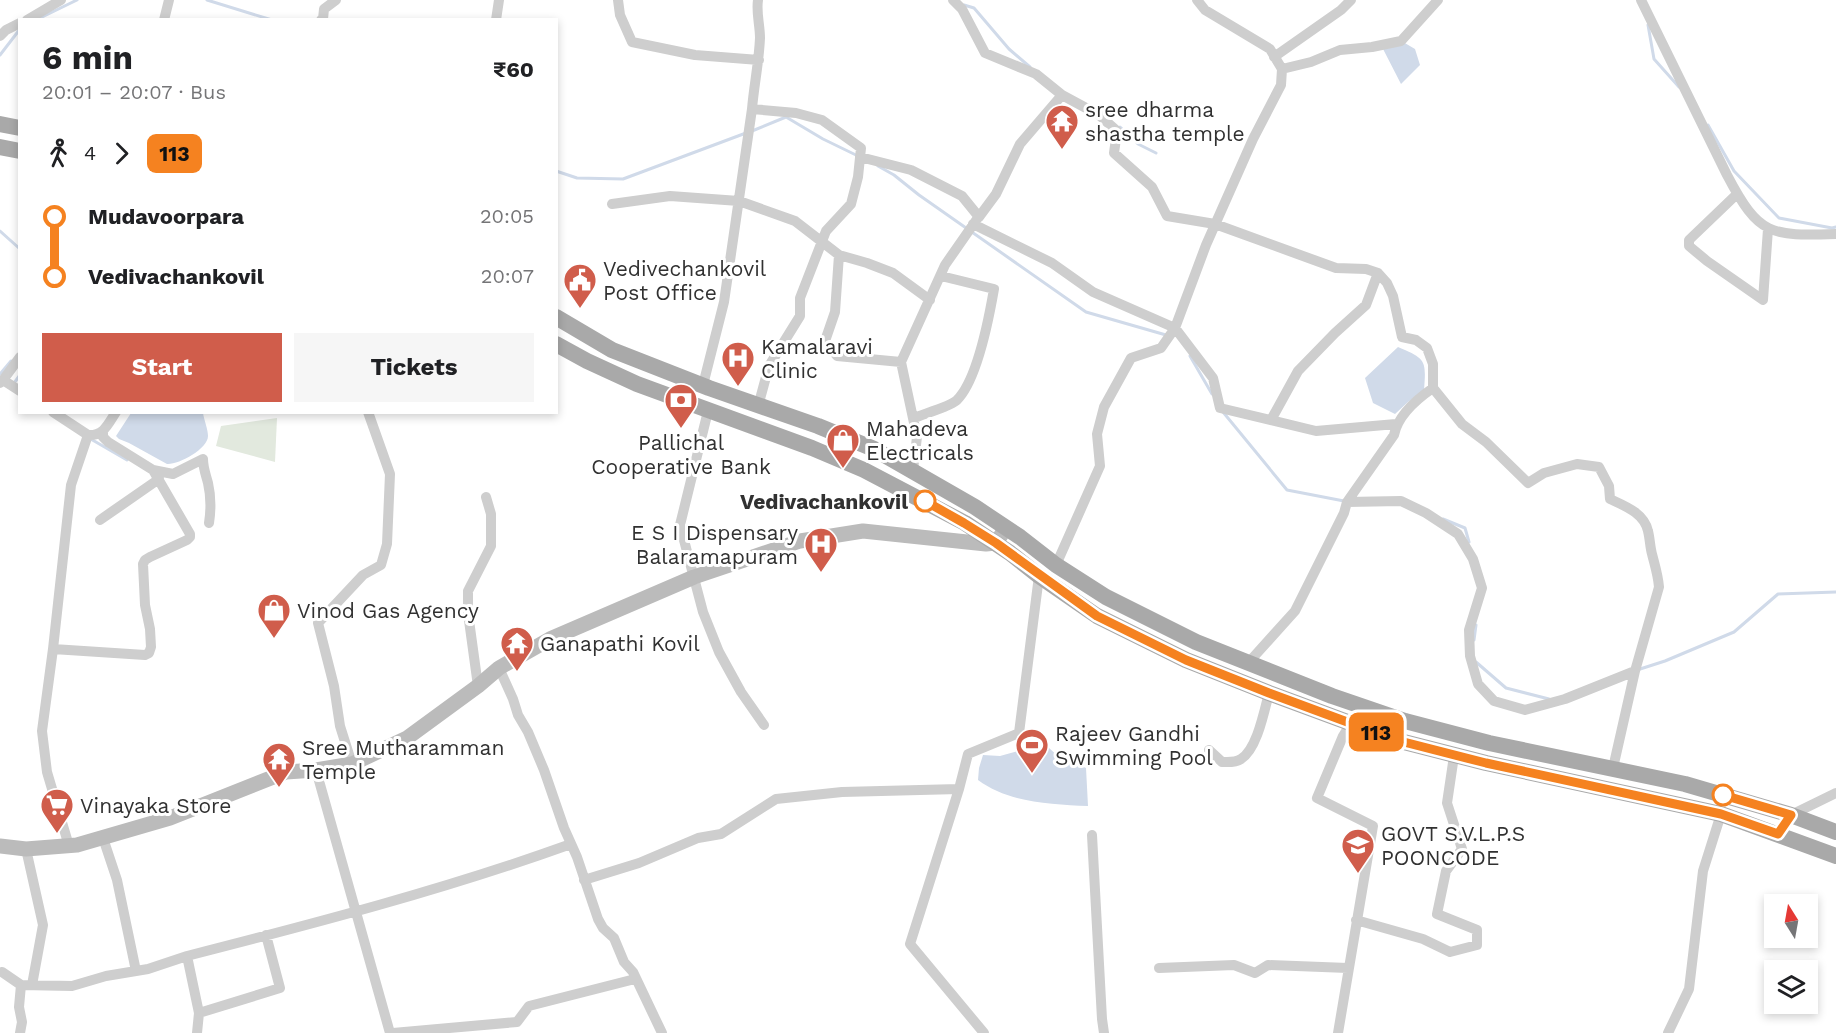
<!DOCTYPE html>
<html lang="en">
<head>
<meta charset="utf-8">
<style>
  :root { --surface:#fff; --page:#f6f6f6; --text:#202124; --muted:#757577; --accent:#d05d4b }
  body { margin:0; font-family:"Work Sans",sans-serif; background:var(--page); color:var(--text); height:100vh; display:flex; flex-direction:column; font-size:22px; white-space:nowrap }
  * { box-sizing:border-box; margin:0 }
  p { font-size:20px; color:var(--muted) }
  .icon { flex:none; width:33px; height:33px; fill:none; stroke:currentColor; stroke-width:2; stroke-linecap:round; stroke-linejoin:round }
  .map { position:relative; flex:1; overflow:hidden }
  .sheet { position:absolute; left:18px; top:18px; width:540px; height:396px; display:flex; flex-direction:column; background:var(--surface); border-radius:0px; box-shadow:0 3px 9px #0003 }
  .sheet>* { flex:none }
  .badge { padding:0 12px; border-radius:9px; font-size:21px; line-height:39px }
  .needle { width:39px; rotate:349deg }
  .buttons { position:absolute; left:1764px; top:894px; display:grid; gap:12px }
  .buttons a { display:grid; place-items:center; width:54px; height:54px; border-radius:0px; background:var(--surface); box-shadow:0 3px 9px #0003; font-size:30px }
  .map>.badge { position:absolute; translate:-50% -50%; box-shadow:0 0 0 3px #fff }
  .legs { display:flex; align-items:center; gap:9px; height:66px; padding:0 24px; font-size:20px }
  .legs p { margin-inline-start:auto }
  .headline { display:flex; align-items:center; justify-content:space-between; height:102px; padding:0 24px }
  h1 { font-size:33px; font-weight:700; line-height:45px }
  .primary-button { display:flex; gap:12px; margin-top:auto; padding:12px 24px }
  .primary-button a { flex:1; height:69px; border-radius:0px; background:var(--accent); color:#fff; font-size:24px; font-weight:700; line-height:69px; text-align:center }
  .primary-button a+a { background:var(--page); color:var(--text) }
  ul { padding:0 24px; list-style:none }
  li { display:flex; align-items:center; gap:21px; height:60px; font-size:22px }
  li i { display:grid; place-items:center; width:9px; height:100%; margin:0 8px; background:currentColor }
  li i::after { content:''; width:15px; height:15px; margin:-8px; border:4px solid; border-radius:50%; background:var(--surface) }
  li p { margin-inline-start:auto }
  li:first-child i { background:linear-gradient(#0000 50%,currentColor 0) }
  li:last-child i { background:linear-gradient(currentColor 50%,#0000 0) }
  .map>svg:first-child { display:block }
  .green { fill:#e2e9de }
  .water { fill:#d0dae9 }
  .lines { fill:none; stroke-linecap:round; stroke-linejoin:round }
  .stream { stroke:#d0dae9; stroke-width:3 }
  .minor { stroke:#cecece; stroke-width:10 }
  .secondary { stroke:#bbb; stroke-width:15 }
  .primary { stroke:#a9a9a9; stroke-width:16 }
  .line-1-casing { stroke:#fff; stroke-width:14 }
  .line-1 { stroke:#f58220; stroke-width:9 }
  .stop-1-dot { fill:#fff; stroke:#f58220; stroke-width:3 }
  .labels { text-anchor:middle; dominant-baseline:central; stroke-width:6; stroke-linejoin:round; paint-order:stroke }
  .poi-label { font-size:21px; fill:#313131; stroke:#fff; text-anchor:start }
  .stop-label { font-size:21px; font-weight:bold; fill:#313131; stroke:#fff; text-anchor:end }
</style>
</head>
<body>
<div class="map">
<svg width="1836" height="1033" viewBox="0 0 1836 1033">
  <rect width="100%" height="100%" fill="#fff"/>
  <path class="green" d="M 277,418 L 275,462 L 216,446 L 221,426 Z"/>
  <path class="water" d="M 1398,39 L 1415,49 L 1420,65 L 1401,84 L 1382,47 Z
    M 1398,347 C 1427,359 1426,361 1424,391 L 1408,402 L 1395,414 L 1373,403 L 1365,378 Z
    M 203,413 C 204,420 208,429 208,436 C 208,449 178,465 167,464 L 129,443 L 119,439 L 116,436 L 131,413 Z
    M 1027,740 L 1049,748 L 1059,757 L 1086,768 L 1088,806 C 1051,804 1009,803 978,780 L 979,768 L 983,755 L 1000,756 L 1018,751 Z"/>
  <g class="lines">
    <path class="stream" d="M 207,0 L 272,20
      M 964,5 L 974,8 L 1009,49 L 1030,67
      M 38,19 L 77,0
      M 1648,25 L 1654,59 L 1679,87
      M 0,55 L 20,29
      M 1708,125 L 1734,171 L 1779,218 L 1832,228 L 1836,227
      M 1120,127 L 1138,144 L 1156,153
      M 752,131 L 786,117 L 823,139 L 858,156
      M 878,166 L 894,175 L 919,195 L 1086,312 L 1166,335
      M 556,171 L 577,178 L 623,179 L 746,133
      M 0,231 L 20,249
      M 1190,356 L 1212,394
      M 0,374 L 11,361
      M 14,383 L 20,375
      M 1223,412 L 1287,490 L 1344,501
      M 89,438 L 127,460
      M 1443,519 L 1465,528 L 1469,542
      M 1474,640 L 1476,625
      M 1476,662 L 1506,688 L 1549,699
      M 1637,670 L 1665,661 L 1734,632 L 1778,594 L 1836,592"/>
    <path class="minor" d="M 618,0 L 620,15 L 632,42 L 695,55 L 759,60
      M 758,0 C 756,13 760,25 760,38 C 759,62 754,85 752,109 L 796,113 L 822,120 L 861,148 L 858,177 L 851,204 L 826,231 L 800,298 L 800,316 L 769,366 L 760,399 L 762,406
      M 953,0 L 962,9 L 985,53 L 1036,74 L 1062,95 L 1099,115 L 1117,131 L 1114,153 L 1152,187 L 1167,216 L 1215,224 L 1336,268 L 1366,269 L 1378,273 L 1387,283 L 1393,296 L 1402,337 L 1416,340 L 1427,348 L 1433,364 L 1433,388 L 1462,424 L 1486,442 L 1528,483 L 1544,473 L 1577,464 L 1599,467 L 1609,486 L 1610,499 C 1625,506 1644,513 1648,531 C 1650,539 1650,547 1652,554 C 1655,566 1658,575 1659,587 L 1635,671 L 1613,768
      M 1641,0 L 1727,175 C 1759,236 1770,236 1836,234
      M 27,20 L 61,0
      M 164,20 L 169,0
      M 321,20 L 323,19 L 324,9 L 336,0
      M 496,20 L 499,0
      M 0,36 L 6,30 L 20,23
      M 1274,57 L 1341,10 L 1351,0
      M 1282,69 L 1311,62 L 1340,50 L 1372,47 L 1401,41 L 1438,0
      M 860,157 L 911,170 L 962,196 L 979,217 L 996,194 L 1020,144 L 1062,95
      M 1737,194 L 1689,240 L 1689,246 L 1707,261 L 1763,300 L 1768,229
      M 612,204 L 670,196 L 739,201 L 795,221 L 839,255 L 867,263 L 893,273 L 930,300
      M 973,224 L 1052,263 L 1093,292 L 1175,328 L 1213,378 L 1220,408 L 1316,431 L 1396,424
      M 839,255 L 835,312 L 825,341 L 837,356 L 901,362
      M 3,380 L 20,357
      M 0,383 L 3,380 L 20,391
      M 703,385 L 724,302 L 752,109
      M 708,411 L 680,525 L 703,612 L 719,652 L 741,692 L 764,725
      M 53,412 L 88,435 C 104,436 108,424 116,412
      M 914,418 C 923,414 952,406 957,400 C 977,380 989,318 994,289 L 941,276
      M 1271,420 L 1298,371 L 1335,333 L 1366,305 L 1378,273
      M 103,432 L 103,437 L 108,442 L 153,470 L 173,474 L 203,459 C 203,468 206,475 208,483 C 211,496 211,510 209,523
      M 913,470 L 917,437 L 901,362 L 945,265 L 977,219
      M 1347,502 L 1401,501 L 1426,513 L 1458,534 L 1473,559 L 1482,588 L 1469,630 L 1470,656 L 1478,684 L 1494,701 L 1525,710 L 1565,699 L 1635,671
      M 100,520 L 159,479
      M 1056,565 L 1100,466 L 1097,434 L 1104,407 L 1131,358 L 1161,348 L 1175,328 L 1206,245 L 1253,139 L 1281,85 L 1282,69 L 1270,49 L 1205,10 L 1197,0
      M 53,649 L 145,655 L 149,653 L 151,647 L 150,629 L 145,605 L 143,564 L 145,560 L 150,557 L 187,540 L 190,537 L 190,534 L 153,470
      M 1249,662 L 1295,611 L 1344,513 L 1347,502 L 1394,435 C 1398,415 1417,399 1433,388
      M 499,668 L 513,699 L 518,715 L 528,732 L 544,770 L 564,828 L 577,857 L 598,919 L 603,928 L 614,938 L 624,962 L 633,972 L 662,1033
      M 478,686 L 468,613 L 468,591 L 491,546 L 491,514 L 486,497
      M 1209,750 L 1222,762 C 1228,762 1235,763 1241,759 C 1257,749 1264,712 1269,693
      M 352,764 L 340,726 L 334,686 L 318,623 L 363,575 L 381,565 L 387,544 L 390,474 L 368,412
      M 316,770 L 390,1033
      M 1778,834 L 1791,815 L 1836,793
      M 1092,835 L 1102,1019 L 1104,1033
      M 103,838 L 117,880 L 136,971
      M 69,846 L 47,772 L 42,731 L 53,649 L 71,485 L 88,435
      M 26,849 L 43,925 L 32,985
      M 584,880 L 639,863 L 698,838 L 721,834 L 776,799 L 842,792 L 959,789
      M 1356,920 L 1423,939 L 1450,952 L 1477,945 L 1477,930 L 1437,914 L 1446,871 L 1462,849 L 1447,803 L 1454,756
      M 1159,968 L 1234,965 L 1255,973 L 1268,965 L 1348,968
      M 2,972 L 21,985
      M 199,1013 L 280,988 L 266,935
      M 20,1033 L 22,1022 L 19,1007 L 21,985 L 72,986 L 106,976 L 148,969 L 187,956
      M 197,1033 L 199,1013 L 187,956 C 316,923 446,889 571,844
      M 393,1033 L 517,1022 L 529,1006 L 635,979
      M 984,1033 L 910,944 L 959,789 L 968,754 L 1019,733 L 1039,576
      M 1338,1033 L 1373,826 L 1317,798 L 1343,736 L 1351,723
      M 1668,1033 L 1689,989 L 1703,871 L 1721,814"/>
    <path class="secondary" d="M 0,846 L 26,849 L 77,845 L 170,818 L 286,772 L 316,770 L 352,764 L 407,738 L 478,686 L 499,668 L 550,639 L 694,577 L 800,541 L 863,531 L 986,544 L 996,543 L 1005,529"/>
    <path class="primary" d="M 0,124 L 20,128
      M 0,147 L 20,151
      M 556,317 L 612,350 L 709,388 L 818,426 L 874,449 L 975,507 L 1020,537 L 1056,565 L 1106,597 L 1196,642 L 1332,696 L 1405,721 L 1489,743 L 1685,784 L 1791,815 L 1836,832
      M 556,344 L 587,361 L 637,384 L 812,448 L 864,470 L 965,523 L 1010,553 L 1039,576 L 1097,616 L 1186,660 L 1269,693 L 1396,740 L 1486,763 L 1721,814 L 1836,856"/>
  </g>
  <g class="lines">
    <defs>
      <path id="line-1" d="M 925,501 L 964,523 L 996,543 L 1097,616 L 1186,660 L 1269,693 L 1396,740 L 1486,763 L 1721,814 L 1778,834 L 1791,815 L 1723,795"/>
    </defs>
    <use href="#line-1" class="line-1-casing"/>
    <use href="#line-1" class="line-1"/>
  </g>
  <defs>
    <symbol id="temple-pin" viewBox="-11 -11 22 30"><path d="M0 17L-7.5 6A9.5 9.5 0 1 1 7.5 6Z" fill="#d05d4b" stroke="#fff"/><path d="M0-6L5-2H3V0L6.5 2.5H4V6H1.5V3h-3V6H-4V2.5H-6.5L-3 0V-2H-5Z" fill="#fff"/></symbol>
    <symbol id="civic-pin" viewBox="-11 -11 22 30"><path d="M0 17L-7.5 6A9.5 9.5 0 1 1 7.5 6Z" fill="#d05d4b" stroke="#fff"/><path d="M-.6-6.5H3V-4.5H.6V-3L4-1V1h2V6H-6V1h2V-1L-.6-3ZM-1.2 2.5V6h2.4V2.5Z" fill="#fff"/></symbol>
    <symbol id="hospital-pin" viewBox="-11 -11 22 30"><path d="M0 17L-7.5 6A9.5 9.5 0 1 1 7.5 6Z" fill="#d05d4b" stroke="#fff"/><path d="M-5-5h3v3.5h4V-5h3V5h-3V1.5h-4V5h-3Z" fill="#fff"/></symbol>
    <symbol id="bank-pin" viewBox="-11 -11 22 30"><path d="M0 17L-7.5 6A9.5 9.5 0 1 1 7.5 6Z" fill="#d05d4b" stroke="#fff"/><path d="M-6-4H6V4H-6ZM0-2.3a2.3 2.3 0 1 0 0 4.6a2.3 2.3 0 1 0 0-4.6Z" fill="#fff"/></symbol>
    <symbol id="shop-pin" viewBox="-11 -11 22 30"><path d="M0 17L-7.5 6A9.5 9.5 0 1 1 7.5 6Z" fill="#d05d4b" stroke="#fff"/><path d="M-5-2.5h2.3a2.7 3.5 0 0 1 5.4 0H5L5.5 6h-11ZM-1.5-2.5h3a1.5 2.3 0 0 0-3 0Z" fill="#fff"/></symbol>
    <symbol id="stadium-pin" viewBox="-11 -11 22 30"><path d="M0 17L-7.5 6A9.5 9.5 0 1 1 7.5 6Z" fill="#d05d4b" stroke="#fff"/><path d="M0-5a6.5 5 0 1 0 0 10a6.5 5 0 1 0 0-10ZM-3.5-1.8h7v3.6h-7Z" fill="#fff"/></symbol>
    <symbol id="supermarket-pin" viewBox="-11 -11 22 30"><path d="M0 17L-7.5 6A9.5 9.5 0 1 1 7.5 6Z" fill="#d05d4b" stroke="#fff"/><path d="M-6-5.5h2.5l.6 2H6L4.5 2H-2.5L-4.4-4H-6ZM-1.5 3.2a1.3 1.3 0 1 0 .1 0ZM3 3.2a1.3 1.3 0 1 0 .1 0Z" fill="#fff"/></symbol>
    <symbol id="school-pin" viewBox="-11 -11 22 30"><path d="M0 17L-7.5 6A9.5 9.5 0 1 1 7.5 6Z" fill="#d05d4b" stroke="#fff"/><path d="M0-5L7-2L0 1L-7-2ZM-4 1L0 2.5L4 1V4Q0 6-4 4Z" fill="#fff"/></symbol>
  </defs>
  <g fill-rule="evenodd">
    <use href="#temple-pin" x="1043" y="102" width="38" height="52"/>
    <use href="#civic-pin" x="561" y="261" width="38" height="52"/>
    <use href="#hospital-pin" x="719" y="339" width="38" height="52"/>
    <use href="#bank-pin" x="662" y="381" width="38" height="52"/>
    <use href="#shop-pin" x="824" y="421" width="38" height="52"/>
    <use href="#hospital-pin" x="802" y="525" width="38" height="52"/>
    <use href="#shop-pin" x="255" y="591" width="38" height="52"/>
    <use href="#temple-pin" x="498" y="624" width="38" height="52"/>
    <use href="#stadium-pin" x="1013" y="726" width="38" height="52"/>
    <use href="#temple-pin" x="260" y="740" width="38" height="52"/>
    <use href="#supermarket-pin" x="38" y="786" width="38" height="52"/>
    <use href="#school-pin" x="1339" y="826" width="38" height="52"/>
  </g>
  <g class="stop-1-dot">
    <circle cx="925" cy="501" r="10"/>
    <circle cx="1723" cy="795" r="10"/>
  </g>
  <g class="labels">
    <g class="poi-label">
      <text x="1085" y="109">sree dharma<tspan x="1085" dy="24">shastha temple</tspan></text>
      <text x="603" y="268">Vedivechankovil<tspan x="603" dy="24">Post Office</tspan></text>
      <text x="761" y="346">Kamalaravi<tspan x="761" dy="24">Clinic</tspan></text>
      <text x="866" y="428">Mahadeva<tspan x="866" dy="24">Electricals</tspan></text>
      <text x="681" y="442" text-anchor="middle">Pallichal<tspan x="681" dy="24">Cooperative Bank</tspan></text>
      <text x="798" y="532" text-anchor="end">E S I Dispensary<tspan x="798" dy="24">Balaramapuram</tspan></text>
      <text x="297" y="610">Vinod Gas Agency</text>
      <text x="540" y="643">Ganapathi Kovil</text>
      <text x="1055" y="733">Rajeev Gandhi<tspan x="1055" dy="24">Swimming Pool</tspan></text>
      <text x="302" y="747">Sree Mutharamman<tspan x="302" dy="24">Temple</tspan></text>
      <text x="80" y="805">Vinayaka Store</text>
      <text x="1381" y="833">GOVT S.V.L.P.S<tspan x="1381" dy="24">POONCODE</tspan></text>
    </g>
    <g class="stop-label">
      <text x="908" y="501">Vedivachankovil</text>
    </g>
  </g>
</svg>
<div class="buttons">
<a><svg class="needle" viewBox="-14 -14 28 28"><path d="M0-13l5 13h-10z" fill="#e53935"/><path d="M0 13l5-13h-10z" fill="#757577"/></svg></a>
<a><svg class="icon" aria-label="layers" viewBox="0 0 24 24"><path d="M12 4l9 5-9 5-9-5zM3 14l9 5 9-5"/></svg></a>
</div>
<b class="badge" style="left:1376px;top:732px;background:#f58220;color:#111">113</b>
<section class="sheet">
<div class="headline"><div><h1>6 min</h1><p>20:01 – 20:07 · Bus</p></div><b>₹60</b></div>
<div class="legs"><svg class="icon" aria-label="walk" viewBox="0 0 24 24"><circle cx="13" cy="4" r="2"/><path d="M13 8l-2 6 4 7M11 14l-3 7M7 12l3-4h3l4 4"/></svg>4<svg class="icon" aria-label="forward" viewBox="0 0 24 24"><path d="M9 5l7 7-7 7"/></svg><b class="badge" style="background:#f58220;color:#111">113</b></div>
<ul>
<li><i style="color:#f58220"></i><b>Mudavoorpara</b><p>20:05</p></li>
<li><i style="color:#f58220"></i><b>Vedivachankovil</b><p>20:07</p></li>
</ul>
<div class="primary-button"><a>Start</a><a>Tickets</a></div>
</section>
</div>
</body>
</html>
